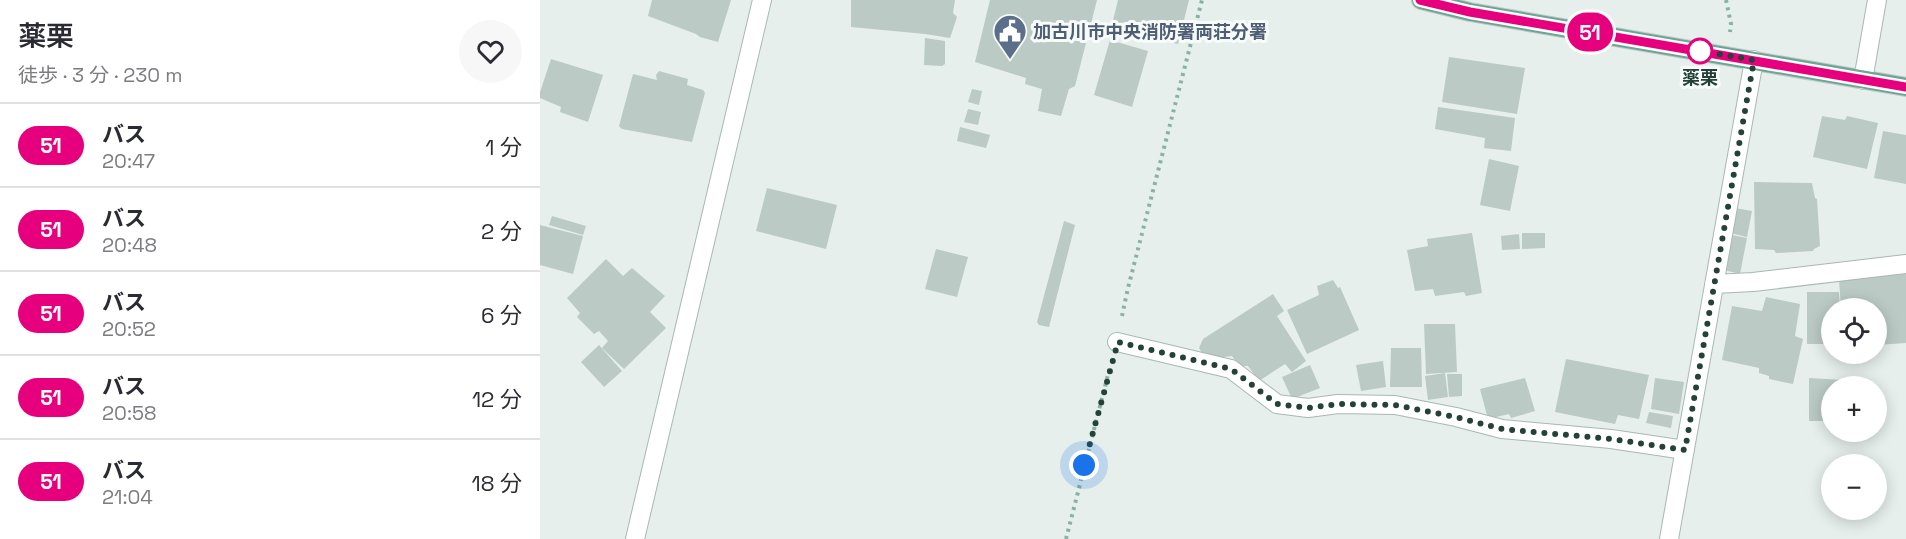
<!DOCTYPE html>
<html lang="ja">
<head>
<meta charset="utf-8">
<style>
  :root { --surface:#fff; --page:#f7f7f7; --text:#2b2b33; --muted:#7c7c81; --line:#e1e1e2 }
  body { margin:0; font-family:"Space Grotesk","Noto Sans JP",sans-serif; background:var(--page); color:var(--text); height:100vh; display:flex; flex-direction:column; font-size:22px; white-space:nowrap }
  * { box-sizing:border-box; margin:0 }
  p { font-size:20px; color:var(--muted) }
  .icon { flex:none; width:33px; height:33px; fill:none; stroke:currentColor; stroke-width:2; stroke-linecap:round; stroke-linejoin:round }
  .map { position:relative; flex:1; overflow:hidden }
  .sheet { display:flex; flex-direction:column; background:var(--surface); width:540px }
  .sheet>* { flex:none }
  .badge { padding:0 12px; border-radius:20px; font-size:21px; line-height:39px }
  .controls { position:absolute; left:1281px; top:298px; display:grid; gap:12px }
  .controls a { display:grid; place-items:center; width:66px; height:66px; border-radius:50%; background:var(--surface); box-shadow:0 3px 15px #0003; font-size:30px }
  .you { position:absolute; width:30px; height:30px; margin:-15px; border:4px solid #fff; border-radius:50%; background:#1a73e8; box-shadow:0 0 0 9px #1a73e833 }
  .map>.badge { position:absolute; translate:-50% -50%; box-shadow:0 0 0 3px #fff }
  .round { display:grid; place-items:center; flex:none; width:63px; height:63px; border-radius:32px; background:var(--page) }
  .overview { display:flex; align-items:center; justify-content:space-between; height:102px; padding:0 18px }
  h1 { font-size:28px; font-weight:600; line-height:45px }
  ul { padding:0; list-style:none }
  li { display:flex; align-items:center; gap:18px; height:84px; padding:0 18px; border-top:2px solid var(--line) }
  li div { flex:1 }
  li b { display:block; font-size:22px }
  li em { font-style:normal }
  li .badge { min-width:66px; font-weight:700; text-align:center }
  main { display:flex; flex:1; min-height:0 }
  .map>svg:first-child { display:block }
  .building { fill:#bbcac4 }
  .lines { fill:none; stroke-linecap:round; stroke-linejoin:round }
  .minor-casing { stroke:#a8b8b2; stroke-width:20 }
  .major-casing { stroke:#c2cac8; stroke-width:20 }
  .path { stroke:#86b3a5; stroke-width:4; stroke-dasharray:3 4.5; stroke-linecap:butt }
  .minor { stroke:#fff; stroke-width:18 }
  .major { stroke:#6aa596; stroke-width:18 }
  .line-casing { stroke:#fff; stroke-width:14 }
  .line { stroke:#e6007e; stroke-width:9 }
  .walk { stroke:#24423a; stroke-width:6; stroke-dasharray:0 10.8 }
  .stop-dot { fill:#fff; stroke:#e6007e; stroke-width:3 }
  .labels { text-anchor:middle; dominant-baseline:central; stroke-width:6; stroke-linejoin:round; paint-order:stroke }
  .service-label { font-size:18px; font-weight:bold; fill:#4e5e75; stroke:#f7fbf9; text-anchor:start }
  .stop-label { font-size:18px; font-weight:bold; fill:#24423a; stroke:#f7fbf9 }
</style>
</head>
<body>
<main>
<section class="sheet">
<div class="overview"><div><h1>薬栗</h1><p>徒歩 · 3 分 · 230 m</p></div><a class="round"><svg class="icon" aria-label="heart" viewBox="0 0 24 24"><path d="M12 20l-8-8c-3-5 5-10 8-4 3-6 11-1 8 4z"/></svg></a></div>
<ul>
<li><span class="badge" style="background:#e6007e;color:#fff">51</span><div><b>バス</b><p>20:47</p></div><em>1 分</em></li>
<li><span class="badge" style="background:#e6007e;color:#fff">51</span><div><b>バス</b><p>20:48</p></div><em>2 分</em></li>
<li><span class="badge" style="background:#e6007e;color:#fff">51</span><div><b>バス</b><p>20:52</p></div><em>6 分</em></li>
<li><span class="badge" style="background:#e6007e;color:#fff">51</span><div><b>バス</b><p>20:58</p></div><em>12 分</em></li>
<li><span class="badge" style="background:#e6007e;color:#fff">51</span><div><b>バス</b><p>21:04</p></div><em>18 分</em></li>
</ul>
</section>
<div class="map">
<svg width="1366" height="539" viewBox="0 0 1366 539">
  <rect width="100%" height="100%" fill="#e6efeb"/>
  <path class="building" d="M 112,0 L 191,0 L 178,42 L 160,37 L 156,34 L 108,16 Z
    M 311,0 L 415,0 L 413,13 L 417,17 L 410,38 L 385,34 L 311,27 Z
    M 450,0 L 557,0 L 535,86 L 529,89 L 521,116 L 498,111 L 502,89 L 485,84 L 486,78 L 435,62 Z
    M 578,0 L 649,0 L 638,44 L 571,29 Z
    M 385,38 L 405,41 L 405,64 L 402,66 L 384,65 Z
    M 570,40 L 608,51 L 592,107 L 554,95 Z
    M 909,57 L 985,68 L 977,114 L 902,102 Z
    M 11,59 L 63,75 L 48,122 L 20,112 L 21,107 L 0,98 L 0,92 Z
    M 119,71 L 148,79 L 147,85 L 163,90 L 165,93 L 152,142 L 82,129 L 79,126 L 93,74 L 117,80 L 116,75 Z
    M 432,89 L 442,91 L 439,105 L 428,102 Z
    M 898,107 L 975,118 L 971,151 L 944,148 L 945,138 L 895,129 Z
    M 428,109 L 441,112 L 438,125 L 424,122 Z
    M 1282,116 L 1305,120 L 1307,116 L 1338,123 L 1327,169 L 1273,157 Z
    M 420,127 L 450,135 L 446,148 L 417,141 Z
    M 1343,131 L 1366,135 L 1366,184 L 1334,178 Z
    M 949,159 L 979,166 L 970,211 L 940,205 Z
    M 1214,182 L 1272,183 L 1275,198 L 1277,199 L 1280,246 L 1274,249 L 1273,251 L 1236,253 L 1234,250 L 1215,249 Z
    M 227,188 L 297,205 L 286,249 L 216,231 Z
    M 1195,208 L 1212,211 L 1207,237 L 1190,233 Z
    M 12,216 L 46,226 L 43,235 L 9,225 Z
    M 524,221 L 535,225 L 509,327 L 499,325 L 497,322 Z
    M 0,225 L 43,236 L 33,274 L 0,265 Z
    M 932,233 L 942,293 L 926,296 L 924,292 L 895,296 L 893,289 L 875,291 L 867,250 L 888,246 L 887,239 Z
    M 982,233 L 1005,233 L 1005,248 L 982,249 Z
    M 979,234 L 980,249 L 962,250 L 961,236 Z
    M 1192,235 L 1207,238 L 1200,274 L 1184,270 Z
    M 396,249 L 428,257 L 417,297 L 385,289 Z
    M 66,259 L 83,276 L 92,268 L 125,296 L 110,312 L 126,328 L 84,369 L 62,348 L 68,341 L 59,331 L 54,334 L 37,317 L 40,313 L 27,298 Z
    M 1366,274 L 1366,343 L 1336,345 L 1336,309 L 1301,309 L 1299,279 Z
    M 793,280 L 798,288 L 800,287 L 819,330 L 767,354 L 747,310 L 779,295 L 777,286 Z
    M 1267,292 L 1299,292 L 1300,309 L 1292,309 L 1292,344 L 1267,344 Z
    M 733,294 L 744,311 L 737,316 L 766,361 L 752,372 L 745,364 L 719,381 L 708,366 L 699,366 L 692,356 L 676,358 L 662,353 L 659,348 L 663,339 Z
    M 1226,297 L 1260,304 L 1255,336 L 1263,339 L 1253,384 L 1229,379 L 1229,376 L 1219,373 L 1219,368 L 1182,360 L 1192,306 L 1222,311 Z
    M 884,324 L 915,324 L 917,372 L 886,374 Z
    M 59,345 L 82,371 L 64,387 L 41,362 Z
    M 851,348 L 881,348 L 882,387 L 850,387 Z
    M 1026,359 L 1109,375 L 1099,419 L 1078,415 L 1075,424 L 1015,412 Z
    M 843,361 L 846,387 L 821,391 L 816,365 Z
    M 770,365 L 780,388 L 752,399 L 742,377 Z
    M 905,373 L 908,397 L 888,400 L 885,376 Z
    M 907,374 L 922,374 L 922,396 L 909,397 Z
    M 985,378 L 995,411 L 971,418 L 969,414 L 948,419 L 940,389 Z
    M 1115,378 L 1144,382 L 1139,414 L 1111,409 Z
    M 1269,378 L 1302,380 L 1302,387 L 1292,387 L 1292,421 L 1269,421 Z
    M 1109,412 L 1133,416 L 1131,428 L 1106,423 Z"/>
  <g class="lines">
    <defs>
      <path id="minor" d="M 1323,80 L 1337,0
        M 1174,284 L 1213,282 L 1366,264
        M 577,342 L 691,369 L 737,404 L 768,408 L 798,404 L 855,405 L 916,417 L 962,429 L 1071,439 L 1145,450
        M 95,539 L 222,0
        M 1129,539 L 1214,60"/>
      <path id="major" d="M 881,0 L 930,12 L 1366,87"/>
    </defs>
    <use href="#minor" class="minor-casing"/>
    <use href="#major" class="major-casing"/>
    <path class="path" d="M 1186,0 L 1191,24 L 1190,32
      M 582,316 L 588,288 L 662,0
      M 526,539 L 570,367"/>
    <use href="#minor" class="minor"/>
    <use href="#major" class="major"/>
  </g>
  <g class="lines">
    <defs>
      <path id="line" d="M 880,0 L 930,12 L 1366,87"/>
    </defs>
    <use href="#line" class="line-casing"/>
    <use href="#line" class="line"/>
    <path class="walk" d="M 544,465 L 578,342 L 691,369 L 737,404 L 768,408 L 798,404 L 855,405 L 916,417 L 962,429 L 1071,439 L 1145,450 L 1214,60 L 1160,51"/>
  </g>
  <defs>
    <symbol id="civic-pin" viewBox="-11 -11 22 30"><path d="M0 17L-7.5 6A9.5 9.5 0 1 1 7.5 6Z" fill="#5c6f8a" stroke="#f7fbf9"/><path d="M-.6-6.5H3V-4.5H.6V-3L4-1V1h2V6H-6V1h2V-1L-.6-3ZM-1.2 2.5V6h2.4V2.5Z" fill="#fff"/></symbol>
  </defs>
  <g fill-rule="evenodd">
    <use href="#civic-pin" x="451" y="12" width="38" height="52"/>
  </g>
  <circle class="stop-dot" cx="1160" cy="51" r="12"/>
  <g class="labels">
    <g class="service-label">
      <text x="493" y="31">加古川市中央消防署両荘分署</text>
    </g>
    <g class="stop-label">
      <text x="1160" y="77">薬栗</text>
    </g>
  </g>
</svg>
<div class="controls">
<a><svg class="icon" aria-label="locate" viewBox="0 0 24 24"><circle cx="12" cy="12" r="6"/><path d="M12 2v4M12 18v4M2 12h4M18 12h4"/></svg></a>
<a>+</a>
<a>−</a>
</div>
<div class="you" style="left:544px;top:465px"></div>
<b class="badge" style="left:1050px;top:32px;background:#e6007e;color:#fff">51</b>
</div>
</main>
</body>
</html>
